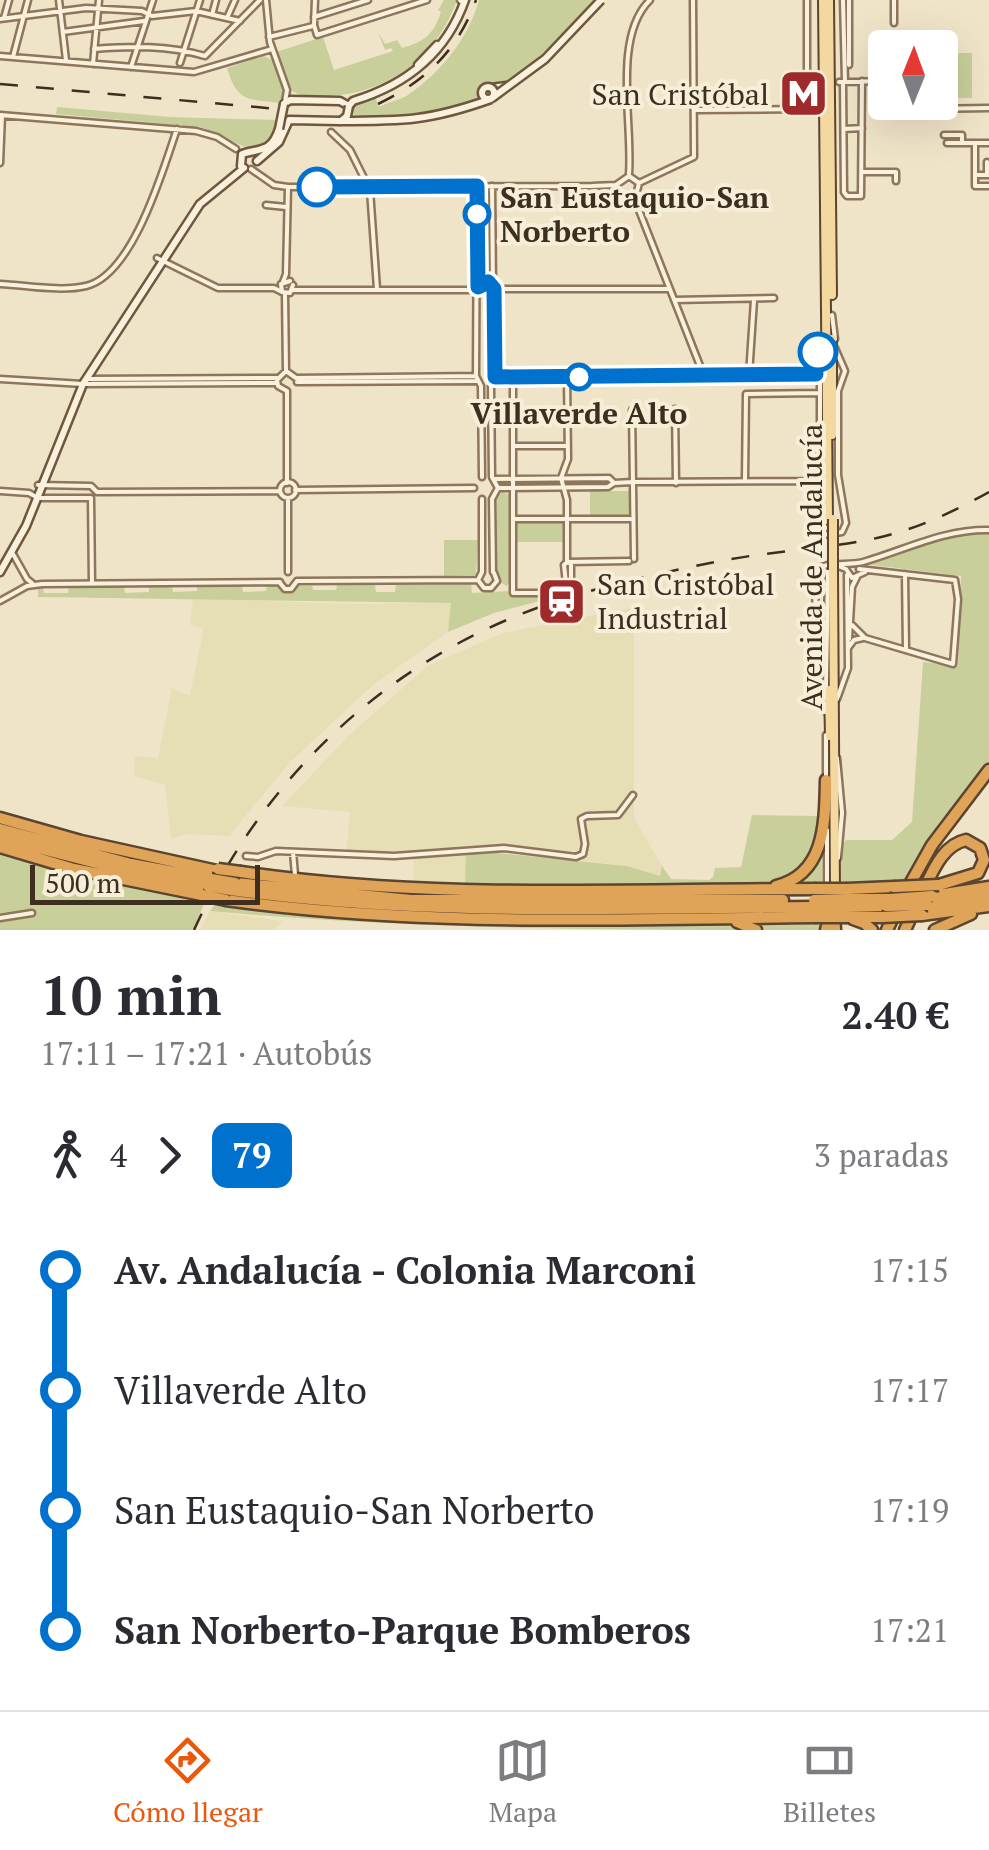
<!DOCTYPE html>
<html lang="es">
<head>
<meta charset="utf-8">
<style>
  :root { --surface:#fff; --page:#f2f2f3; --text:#2b2b33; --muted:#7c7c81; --line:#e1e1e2; --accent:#ea580c }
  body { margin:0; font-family:"PT Serif",serif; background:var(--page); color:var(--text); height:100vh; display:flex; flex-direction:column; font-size:38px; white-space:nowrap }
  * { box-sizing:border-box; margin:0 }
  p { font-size:32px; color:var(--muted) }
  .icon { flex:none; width:55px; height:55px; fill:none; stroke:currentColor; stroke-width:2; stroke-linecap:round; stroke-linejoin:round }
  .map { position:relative; height:930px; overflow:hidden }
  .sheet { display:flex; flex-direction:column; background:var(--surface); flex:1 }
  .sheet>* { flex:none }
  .badge { padding:0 20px; border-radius:15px; font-size:35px; line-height:65px }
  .needle { width:65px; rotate:1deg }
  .fabs { position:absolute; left:868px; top:30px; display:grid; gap:20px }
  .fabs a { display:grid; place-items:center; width:90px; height:90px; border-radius:10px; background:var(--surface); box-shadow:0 10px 40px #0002; font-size:50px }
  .scale { position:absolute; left:30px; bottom:25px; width:230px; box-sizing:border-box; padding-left:10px; border:5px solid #3d2e20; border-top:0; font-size:28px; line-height:35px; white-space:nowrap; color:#3d2e20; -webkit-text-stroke:8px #f7eed8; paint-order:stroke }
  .map>.badge { position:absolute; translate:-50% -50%; box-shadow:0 0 0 5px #fff }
  .legs { display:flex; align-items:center; gap:15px; height:110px; padding:0 40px; font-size:32px }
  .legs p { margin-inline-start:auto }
  .overview { display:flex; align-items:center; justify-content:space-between; height:170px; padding:0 40px }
  h1 { font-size:55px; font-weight:600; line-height:75px }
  ul { padding:0 40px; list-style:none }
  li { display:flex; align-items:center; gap:35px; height:120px; font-size:38px }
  li i { display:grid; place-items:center; width:15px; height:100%; margin:0 12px; background:currentColor }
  li i::after { content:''; width:25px; height:25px; margin:-12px; border:8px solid; border-radius:50%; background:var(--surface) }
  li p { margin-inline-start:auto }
  li:first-child i { background:linear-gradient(#0000 50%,currentColor 0) }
  li:last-child i { background:linear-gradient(currentColor 50%,#0000 0) }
  .tab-bar { display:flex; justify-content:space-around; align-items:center; height:140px; border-top:2px solid var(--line); background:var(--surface); font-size:28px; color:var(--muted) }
  .tab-bar a { display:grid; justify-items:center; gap:5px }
  .tab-bar .current { color:var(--accent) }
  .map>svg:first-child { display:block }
  .farmland { fill:#e6deb5 }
  .green { fill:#c9cf9b }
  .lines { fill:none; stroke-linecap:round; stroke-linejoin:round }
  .street-casing { stroke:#8d765c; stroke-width:9 }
  .secondary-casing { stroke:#6f573f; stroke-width:11 }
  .primary-casing { stroke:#5b4430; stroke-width:12 }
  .highway-casing { stroke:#5b4430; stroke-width:15 }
  .street { stroke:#faf1dc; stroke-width:4 }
  .secondary { stroke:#faf1dc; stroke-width:6 }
  .primary { stroke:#f3d9a0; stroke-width:8 }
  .highway { stroke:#e0a458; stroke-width:10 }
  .rail { stroke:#3d2e20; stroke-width:2.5; stroke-dasharray:18 18; stroke-linecap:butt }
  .secondary-bridge-casing { stroke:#6f573f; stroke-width:11; stroke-linecap:butt }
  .primary-bridge-casing { stroke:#5b4430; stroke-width:12; stroke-linecap:butt }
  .highway-bridge-casing { stroke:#5b4430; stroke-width:15; stroke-linecap:butt }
  .secondary-bridge { stroke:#faf1dc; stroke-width:6 }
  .primary-bridge { stroke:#f3d9a0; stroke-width:8 }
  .highway-bridge { stroke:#e0a458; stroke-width:10 }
  .line-1-casing { stroke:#fff; stroke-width:22 }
  .line-1 { stroke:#0072ce; stroke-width:15 }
  .stop-1-dot { fill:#fff; stroke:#0072ce; stroke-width:5 }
  .labels { text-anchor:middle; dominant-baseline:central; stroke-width:8; stroke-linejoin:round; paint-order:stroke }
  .poi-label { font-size:30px; fill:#3d2e20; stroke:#f7eed8; text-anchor:end }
  .stop-label { font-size:30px; font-weight:bold; fill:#3d2e20; stroke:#f7eed8; text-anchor:start }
  .street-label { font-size:30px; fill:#3d2e20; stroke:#f7eed8 }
</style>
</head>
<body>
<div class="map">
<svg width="989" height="930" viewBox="0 0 989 930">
  <rect width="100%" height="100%" fill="#f0e4c8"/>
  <path class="farmland" d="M 193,598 L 347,604 L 452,603 L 448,632 L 374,684 L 290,762 L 229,836 L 187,834 L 171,839 L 165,785 L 134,776 L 135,756 L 158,758 L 172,688 L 190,696 L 203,632 L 202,628 L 190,625 Z
    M 634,607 L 634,818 L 662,866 L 660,876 L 627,866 L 515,852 L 466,853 L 465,884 L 414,884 L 413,857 L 346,857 L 350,812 L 282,806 L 350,734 L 429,665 L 503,633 Z
    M 210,911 L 259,918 L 283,921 L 274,930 L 200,930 Z"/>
  <path class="green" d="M 444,0 L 457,0 C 436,60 383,97 320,96 C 310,96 298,97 290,89 C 283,80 280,63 276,52 L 323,37 L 334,70 L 393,51 L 391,48 L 385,50 L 378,32 L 385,44 L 397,40 L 402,48 C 424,42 434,34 441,12 L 438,10 Z
    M 479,0 L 596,0 L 523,73 L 499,87 L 484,86 L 475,100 C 435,114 396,121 354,115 L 351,106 L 356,100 L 375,97 L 379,107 C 388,102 400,100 408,95 C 441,72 468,39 479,0 Z
    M 940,53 L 972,53 L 972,98 L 940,98 Z
    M 264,56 L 272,60 L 284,92 L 281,103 C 247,99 237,102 227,68 Z
    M 57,107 L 171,117 L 277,120 C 271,176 227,134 200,127 L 56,114 Z
    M 590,491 L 630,491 L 631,516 L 590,516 Z
    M 502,492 L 510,495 L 510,583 L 506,586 L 500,582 L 497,571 L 496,501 Z
    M 515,521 L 563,522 L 563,542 L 515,542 Z
    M 972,531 L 989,532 L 989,763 L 939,823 L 908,881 L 837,883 L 841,847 L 846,840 L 892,840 L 912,822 L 923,662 L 958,666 L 961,576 L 864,564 L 947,534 Z
    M 444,540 L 478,540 L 476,575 L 444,576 Z
    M 471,584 L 472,593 L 510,591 L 510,595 L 559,596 L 494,613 L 448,632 L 451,603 L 38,597 L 38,588 L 43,588 L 44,593 L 68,593 L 69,587 L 124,587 L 125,593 L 149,592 L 149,586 L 172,587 L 173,592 L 197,591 L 197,587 L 242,586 L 243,592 L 266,591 L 267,586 L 278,586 L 288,591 L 297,586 L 312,586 L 313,590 L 336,590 L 337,585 L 375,585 L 376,592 L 395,592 L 396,585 Z
    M 752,815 L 821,816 L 822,884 L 465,884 L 466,853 L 479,851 L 627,866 L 660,876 L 662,866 L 671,879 L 709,880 L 713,877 L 715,868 L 741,867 Z
    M 0,850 L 206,899 L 193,930 L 0,930 Z
    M 217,901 L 371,918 L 826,922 L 826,930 C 622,930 414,930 210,911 Z"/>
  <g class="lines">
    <defs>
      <path id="street" d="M 59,0 L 66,60
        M 266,0 L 270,42 L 287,90 L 285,102
        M 315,0 L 314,25 L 317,35 L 427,0
        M 460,0 L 461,1
        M 843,0 L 845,81
        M 849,0 L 849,65
        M 212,15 L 216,0
        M 314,17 L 368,0
        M 4,18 L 9,0
        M 227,18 L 235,0
        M 0,19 L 86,8 L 142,11 L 152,16 L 196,11 L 240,21
        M 894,23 L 894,0
        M 63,32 L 144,21
        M 269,37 L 313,26
        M 94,49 C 132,46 167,45 205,56
        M 0,56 L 194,72 L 272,49
        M 205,56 L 260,0
        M 13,57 L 28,0
        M 180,63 L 200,0
        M 93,64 L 99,0
        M 131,67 L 153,0
        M 839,82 L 885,81
        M 843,83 L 844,192 L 847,196 L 861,196 L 862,81
        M 911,102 L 924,109 L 989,108
        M 694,110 L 807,109 L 807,0
        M 0,115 L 196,131 L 217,137 L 236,149
        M 844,129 L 862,128
        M 331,132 L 350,150 L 370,190 L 377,289
        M 944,135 L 962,135 L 962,142
        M 947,143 L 989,143
        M 975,143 L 975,186 L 989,186
        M 987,162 L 987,175
        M 0,163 L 2,115
        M 251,169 L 274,185 L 288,187 L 592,186 L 616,185 L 629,176 L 639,183 L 635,200
        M 862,172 L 896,172 L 896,181
        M 629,174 C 633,124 612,37 650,0
        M 975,175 L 989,175
        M 639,183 L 694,157 L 693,0
        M 477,186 L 476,376 L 481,386
        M 492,186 L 493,286
        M 629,194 L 635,200 L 704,376
        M 266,205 L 286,207
        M 157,258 L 218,288 L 274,288 L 282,292
        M 290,281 L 281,284 L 282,292 L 290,293 L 293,285
        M 283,282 L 286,274 L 288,187
        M 0,284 C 26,285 60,292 86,286 C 133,275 163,170 177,129
        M 494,289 L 669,289
        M 293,290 L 478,290
        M 285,294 L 286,371
        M 674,300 L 774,298
        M 832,315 L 835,339
        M 823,342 L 814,363 L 820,381 L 820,486 L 814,525 L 823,535 L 842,532 L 846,523 L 838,475 L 838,391 L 845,371 L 835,348
        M 749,375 L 754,300
        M 495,377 L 816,375
        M 513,377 L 513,593 L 567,593
        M 567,377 L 568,459 L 561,478 L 567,500 L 567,562 L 571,564 L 571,590 L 567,593 L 564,565 L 567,562 L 629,561
        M 0,379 L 83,384 L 277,383
        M 88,379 L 277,378
        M 297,382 L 476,381
        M 481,386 L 482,477
        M 287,391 L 278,386 L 277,380 L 286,371 L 296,378 L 476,376
        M 287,391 L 287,483
        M 675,409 L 676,483
        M 632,410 L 634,559
        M 513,446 L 567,446
        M 495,479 L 609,478 L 614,483
        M 745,480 L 746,394 L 820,393
        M280 490a8 8 0 1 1 16 0a8 8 0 1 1-16 0Z
        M 38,485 L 91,486 L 97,492 L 280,491
        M 498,488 L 608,487 L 614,483 L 633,482 L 820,481
        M 295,490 L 474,488
        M 0,491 L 29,493 L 38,498 L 91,498
        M 91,498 L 92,583
        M 288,498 L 288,572
        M 513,519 L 630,519
        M 13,554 L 27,579 L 32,583
        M 838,566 L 846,569 L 852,578 L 865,572
        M 493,572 L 492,499 L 498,488 L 492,477 L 491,386 L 495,377 L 493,292
        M 905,574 L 906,649
        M 478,580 L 482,572 L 482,499
        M 478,580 L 484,588 L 491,588 L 497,581 L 494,573
        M 297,581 L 478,580
        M 280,583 L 285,589 L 291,589 L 297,581
        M 0,601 L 27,586 L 42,584 L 280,582
        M 852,625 L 865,638 L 953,664 L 958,599 L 955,580 L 859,569
        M 849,639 L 852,587 L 857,577
        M 848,648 L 854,640 L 863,638
        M 826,690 L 828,571
        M 837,699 L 848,668 L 847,575
        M 826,712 L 814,685 L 816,569 C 830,561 847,566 863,562 C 905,550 944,529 989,530
        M 837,758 L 842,813 L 838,858
        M 826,780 L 826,735
        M 827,830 L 827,885
        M 293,852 L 295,875
        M 246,856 L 258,857 L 276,851 L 394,856 L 504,848 L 576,857 L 583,854 L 585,844 L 581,819 L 587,816 L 618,815 L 633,795
        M 0,918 L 32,913"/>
      <path id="secondary" d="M 418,65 L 437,45
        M 491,88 L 506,86
        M 284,104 L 290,100 L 340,101 L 349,106 L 353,101 C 406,85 446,54 465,0
        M 257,161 L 279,142 L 289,120 L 339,121
        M 241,166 L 242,154 C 260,148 271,153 279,129
        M 0,572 L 26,526 L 83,384 L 200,204 L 244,168"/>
      <path id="primary" d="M 823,0 L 828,520
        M 829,0 L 832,295
        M 832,339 L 832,435
        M 833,570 L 835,894
        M 829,690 L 830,736"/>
      <path id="highway" d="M 0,818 L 81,841 L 217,871
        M 0,829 L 131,864 L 211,879
        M 0,838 L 131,872 L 208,886
        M 0,847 L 74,869 L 202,895
        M 241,872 C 431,900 623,889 815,889
        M 235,883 L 411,900 L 783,900
        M 776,886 C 826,874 825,821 826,780
        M 847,889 L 894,887
        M 231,890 C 425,917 620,908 814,907
        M 905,893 L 932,845 L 989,770
        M 922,893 C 932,873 942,845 966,840 L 980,848 L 984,860 L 978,873 L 939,885
        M 932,896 L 989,887
        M 847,899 L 890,899
        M 226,900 C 421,927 618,919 815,917
        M 928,905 L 989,897
        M 847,907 L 886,906
        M 834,910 L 835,930
        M 922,915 L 989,906
        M 847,917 L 882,917
        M 853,919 L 864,923 L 872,930
        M 737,922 L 756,930
        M 826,930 L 827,926
        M 887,930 L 895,913
        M 905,930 L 915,908
        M 935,930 L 971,914"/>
    </defs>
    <use href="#street" class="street-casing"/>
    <use href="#secondary" class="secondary-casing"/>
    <use href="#primary" class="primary-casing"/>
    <use href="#highway" class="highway-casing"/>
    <use href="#street" class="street"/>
    <use href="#secondary" class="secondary"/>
    <use href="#primary" class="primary"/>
    <use href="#highway" class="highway"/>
    <path class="rail" d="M 0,84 L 278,109
      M 378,104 C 426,81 458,50 476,0
      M 194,930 C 261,781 383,664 537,608 C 595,587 660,573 720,561 C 772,551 826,549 877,538 C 917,529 953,512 989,492"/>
    <defs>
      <path id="secondary-bridge" d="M482 93a6 6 0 1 1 12 0a6 6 0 1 1-12 0Z
        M 492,98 L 545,59 L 601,0
        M 339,121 C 404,121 429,121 491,99
        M 341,121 L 347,116 L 349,106
        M 279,129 L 284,104"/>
      <path id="primary-bridge" d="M 833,570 L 833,519"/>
      <path id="highway-bridge" d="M 218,869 L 241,872
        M 211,879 L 235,883
        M 208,886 L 231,890
        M 894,887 L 939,885
        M 815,889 L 847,889
        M 202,895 L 226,900
        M 890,899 L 932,896
        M 814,900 L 847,899
        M 886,906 L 928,905
        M 814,907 L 847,907
        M 815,917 L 847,917
        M 882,917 L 922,915"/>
    </defs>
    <use href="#secondary-bridge" class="secondary-bridge-casing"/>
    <use href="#primary-bridge" class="primary-bridge-casing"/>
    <use href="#highway-bridge" class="highway-bridge-casing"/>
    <use href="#secondary-bridge" class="secondary-bridge"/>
    <use href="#primary-bridge" class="primary-bridge"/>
    <use href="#highway-bridge" class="highway-bridge"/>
  </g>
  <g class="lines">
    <defs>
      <path id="line-1" d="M 317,187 L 477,186 L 478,287 L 488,282 L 494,289 L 495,377 L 816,374 L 814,363 L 818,352"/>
    </defs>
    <use href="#line-1" class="line-1-casing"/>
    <use href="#line-1" class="line-1"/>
  </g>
  <defs>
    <symbol id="metro-square" viewBox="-11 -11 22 22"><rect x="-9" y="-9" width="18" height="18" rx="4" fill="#9e2a2b" stroke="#f7eed8"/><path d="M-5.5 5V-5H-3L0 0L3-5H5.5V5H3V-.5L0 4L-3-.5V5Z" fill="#fff"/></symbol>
    <symbol id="station-square" viewBox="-11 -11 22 22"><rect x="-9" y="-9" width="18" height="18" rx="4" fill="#9e2a2b" stroke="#f7eed8"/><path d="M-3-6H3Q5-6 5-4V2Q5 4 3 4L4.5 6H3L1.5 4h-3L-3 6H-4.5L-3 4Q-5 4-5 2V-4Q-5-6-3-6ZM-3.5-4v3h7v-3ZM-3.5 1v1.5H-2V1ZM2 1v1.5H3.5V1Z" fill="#fff"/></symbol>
  </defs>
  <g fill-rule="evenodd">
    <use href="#metro-square" x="776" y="66" width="55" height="55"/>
    <use href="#station-square" x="534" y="574" width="55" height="55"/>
  </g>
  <g class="stop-1-dot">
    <circle cx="317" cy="187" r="18"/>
    <circle cx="477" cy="214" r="12"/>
    <circle cx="818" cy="352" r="18"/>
    <circle cx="579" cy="377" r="12"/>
  </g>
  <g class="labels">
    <g class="poi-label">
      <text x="769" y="94">San Cristóbal</text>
      <text x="597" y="584" text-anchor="start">San Cristóbal<tspan x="597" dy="34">Industrial</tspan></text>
    </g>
    <g class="stop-label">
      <text x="500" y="197">San Eustaquio-San<tspan x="500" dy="34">Norberto</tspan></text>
      <text x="579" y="413" text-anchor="middle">Villaverde Alto</text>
    </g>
    <g class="street-label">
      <text transform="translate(811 567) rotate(-90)">Avenida de Andalucía</text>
    </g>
  </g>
</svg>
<div class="fabs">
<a><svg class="needle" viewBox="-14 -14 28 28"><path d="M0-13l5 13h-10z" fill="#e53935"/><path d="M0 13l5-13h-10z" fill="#7c7c81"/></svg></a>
</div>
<div class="scale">500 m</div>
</div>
<section class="sheet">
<div class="overview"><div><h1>10 min</h1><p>17:11 – 17:21 · Autobús</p></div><b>2.40 €</b></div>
<div class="legs"><svg class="icon" aria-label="walk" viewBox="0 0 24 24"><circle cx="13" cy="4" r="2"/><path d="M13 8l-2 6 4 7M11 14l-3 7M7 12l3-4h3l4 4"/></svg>4<svg class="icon" aria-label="forward" viewBox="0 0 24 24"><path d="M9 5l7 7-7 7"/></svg><b class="badge" style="background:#0072ce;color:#fff">79</b><p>3 paradas</p></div>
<ul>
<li><i style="color:#0072ce"></i><b>Av. Andalucía - Colonia Marconi</b><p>17:15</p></li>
<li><i style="color:#0072ce"></i><span>Villaverde Alto</span><p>17:17</p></li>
<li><i style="color:#0072ce"></i><span>San Eustaquio-San Norberto</span><p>17:19</p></li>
<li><i style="color:#0072ce"></i><b>San Norberto-Parque Bomberos</b><p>17:21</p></li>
</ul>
</section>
<nav class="tab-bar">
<a class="current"><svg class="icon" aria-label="directions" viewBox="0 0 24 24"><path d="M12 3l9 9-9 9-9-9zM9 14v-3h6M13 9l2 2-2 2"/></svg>Cómo llegar</a>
<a><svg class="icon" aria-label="map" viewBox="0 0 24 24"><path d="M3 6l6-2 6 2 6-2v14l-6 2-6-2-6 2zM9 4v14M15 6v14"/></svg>Mapa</a>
<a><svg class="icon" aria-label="tickets" viewBox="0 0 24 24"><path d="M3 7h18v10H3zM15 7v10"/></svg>Billetes</a>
</nav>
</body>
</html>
